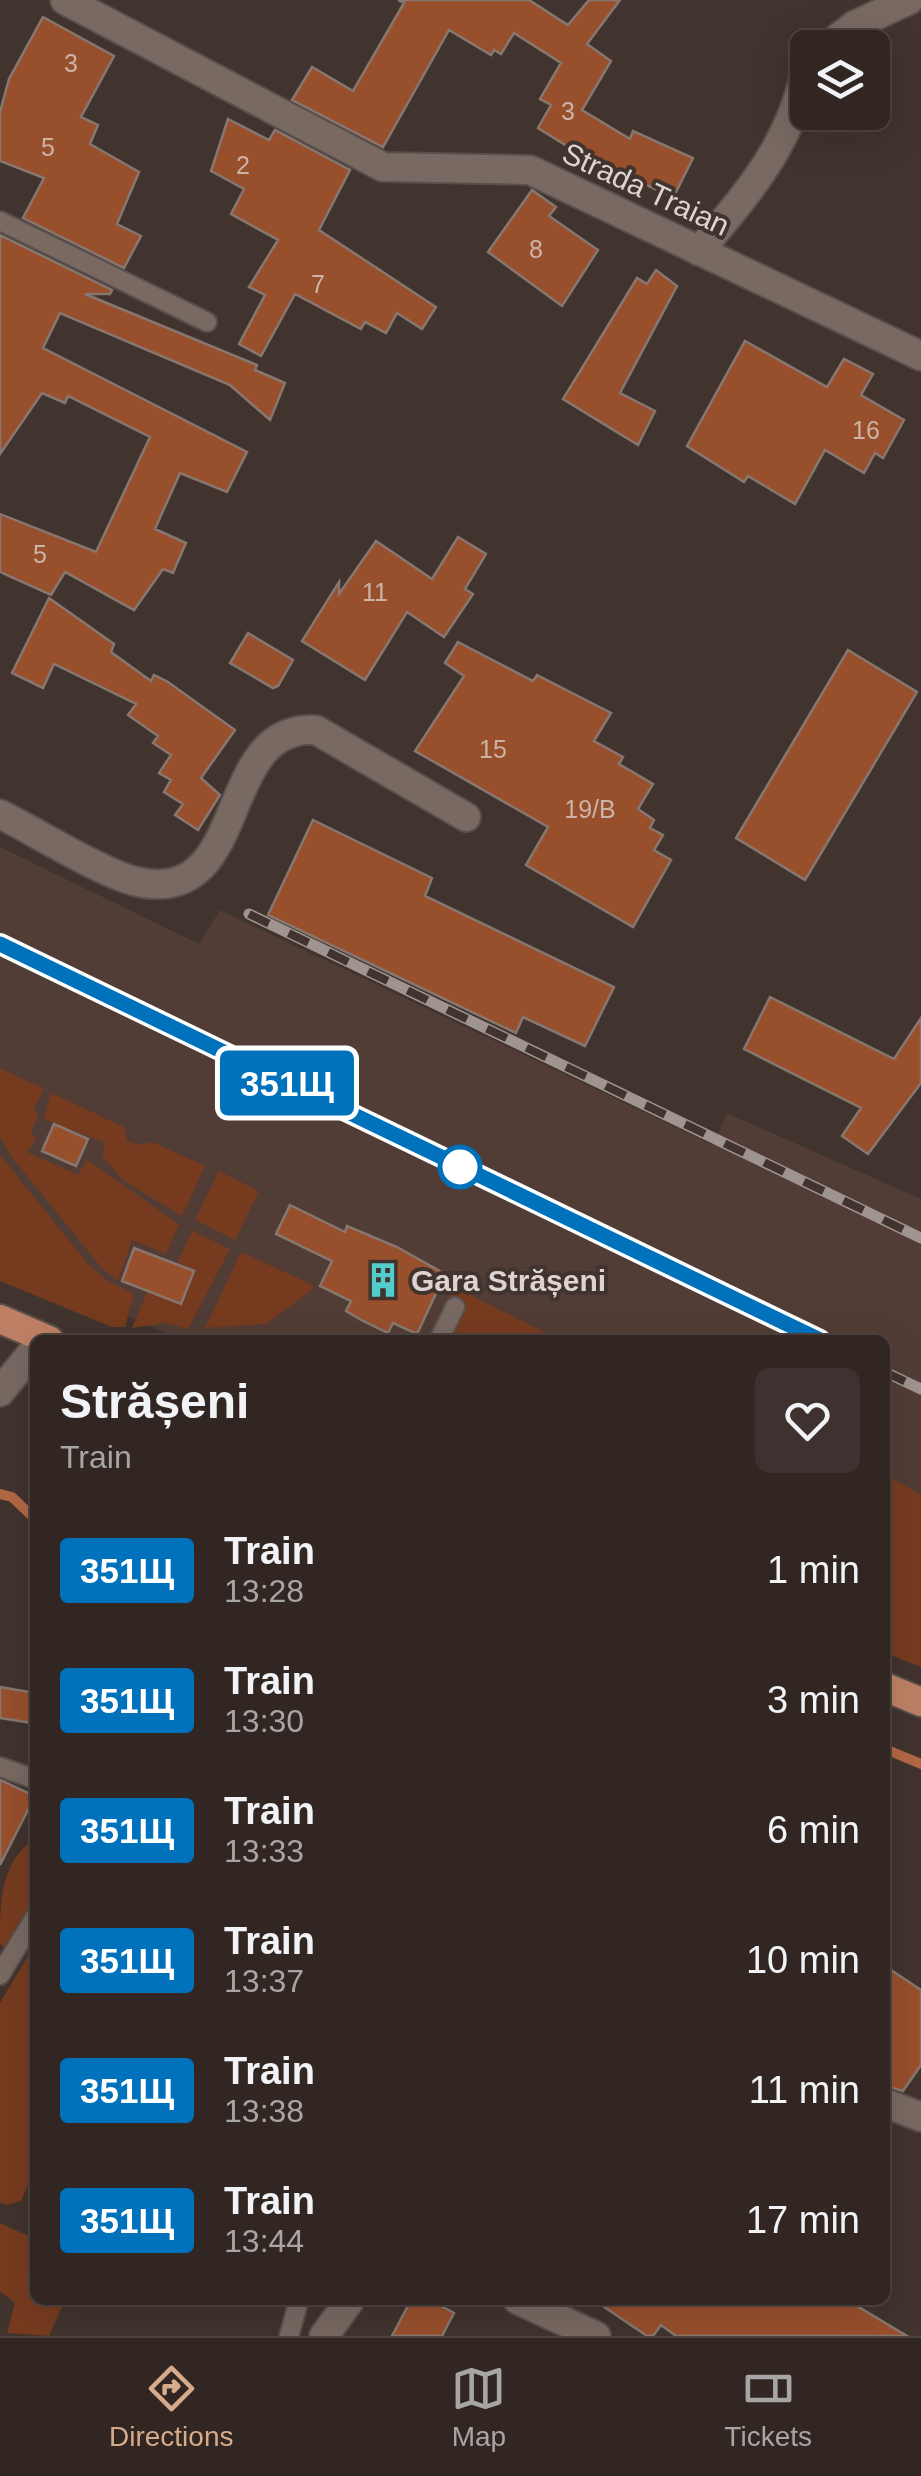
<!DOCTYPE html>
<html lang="en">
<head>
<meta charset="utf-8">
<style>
  :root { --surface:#312622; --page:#3d322f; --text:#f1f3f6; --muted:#a8a5a5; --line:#4c4340; --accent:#d6ab8b }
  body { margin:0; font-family:Helvetica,sans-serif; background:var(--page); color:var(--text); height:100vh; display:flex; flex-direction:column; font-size:38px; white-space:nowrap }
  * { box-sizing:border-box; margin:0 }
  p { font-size:32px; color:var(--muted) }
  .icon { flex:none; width:55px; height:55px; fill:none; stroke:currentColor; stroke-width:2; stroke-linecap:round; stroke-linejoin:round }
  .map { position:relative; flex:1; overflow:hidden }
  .side { position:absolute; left:30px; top:1335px; width:860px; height:970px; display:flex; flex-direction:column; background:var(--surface); border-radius:15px; box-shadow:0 10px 40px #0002,0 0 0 2px var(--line) }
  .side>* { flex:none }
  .badge { padding:0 20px; border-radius:8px; font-size:35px; line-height:65px }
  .controls { position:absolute; left:790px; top:30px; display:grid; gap:20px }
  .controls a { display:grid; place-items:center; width:100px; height:100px; border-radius:15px; background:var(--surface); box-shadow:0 10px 40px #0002,0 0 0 2px var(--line); font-size:50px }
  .map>.badge { position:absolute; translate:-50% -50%; box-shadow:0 0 0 5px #fff }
  .round { display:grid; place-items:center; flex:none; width:105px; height:105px; border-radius:15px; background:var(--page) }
  .overview { display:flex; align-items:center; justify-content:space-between; height:170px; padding:0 30px }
  h1 { font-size:48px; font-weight:800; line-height:75px }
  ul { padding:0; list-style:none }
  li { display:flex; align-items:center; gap:30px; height:130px; padding:0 30px }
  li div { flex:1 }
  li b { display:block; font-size:38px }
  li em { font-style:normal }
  li .badge { min-width:110px; font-weight:700; text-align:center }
  .tabs { display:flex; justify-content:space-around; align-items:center; height:140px; border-top:2px solid var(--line); background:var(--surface); font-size:28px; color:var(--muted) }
  .tabs a { display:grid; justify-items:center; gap:5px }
  .tabs .selected { color:var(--accent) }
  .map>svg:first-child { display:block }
  .built { fill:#513d35 }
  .green { fill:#763b1f }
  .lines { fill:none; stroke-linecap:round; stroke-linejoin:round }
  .stream { stroke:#b36744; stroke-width:10 }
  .building { fill:#984f2c; stroke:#877770; stroke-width:2.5 }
  .service-casing { stroke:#5a4f4a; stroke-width:22 }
  .minor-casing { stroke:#5a4f4a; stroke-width:32 }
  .trunk-casing { stroke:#5a4f4a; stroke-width:32 }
  .service { stroke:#786962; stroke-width:18 }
  .minor { stroke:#786962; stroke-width:28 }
  .trunk { stroke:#be8064; stroke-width:28 }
  .rail-casing { stroke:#9f9490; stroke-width:11 }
  .rail { stroke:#41332d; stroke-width:8; stroke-dasharray:22; stroke-linecap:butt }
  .line-casing { stroke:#fff; stroke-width:22 }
  .line { stroke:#0072bc; stroke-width:15 }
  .stop-dot { fill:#fff; stroke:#0072bc; stroke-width:5 }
  .labels { text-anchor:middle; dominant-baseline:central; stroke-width:8; stroke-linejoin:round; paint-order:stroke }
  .number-label { font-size:25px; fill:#ccb3a8 }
  .street-label { font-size:30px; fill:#ddd4d1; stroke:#41332d }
  .poi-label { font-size:30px; font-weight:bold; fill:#ddd4d1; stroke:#41332d; text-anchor:start }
</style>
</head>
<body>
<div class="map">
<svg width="921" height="2336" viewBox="0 0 921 2336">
  <rect width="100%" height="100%" fill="#41332d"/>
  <path class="built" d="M 0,847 L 199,944 L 220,910 L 713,1145 L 727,1113 L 921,1199 L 921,1612 L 885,1598 L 885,1340 L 184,1340 L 0,1263 Z"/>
  <path class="green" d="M 0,1068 L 44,1089 L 34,1108 L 38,1117 L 31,1131 L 36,1139 L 27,1152 L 78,1175 L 87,1160 L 179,1224 L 166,1254 L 132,1240 L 118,1281 L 102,1268 L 11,1156 L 0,1136 Z
    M 51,1093 L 124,1127 L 127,1141 L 138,1145 L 152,1142 L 205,1166 L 182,1216 L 124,1181 L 102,1156 L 105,1143 L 44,1119 Z
    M 0,1155 L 88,1264 L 106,1280 L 134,1294 L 125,1327 L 112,1327 L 0,1281 Z
    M 219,1171 L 259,1191 L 235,1240 L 195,1220 Z
    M 192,1231 L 230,1249 L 188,1329 L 166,1323 L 132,1328 L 147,1292 L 182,1304 L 194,1271 L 177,1264 Z
    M 241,1252 L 313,1285 L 313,1289 L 266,1324 L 205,1328 Z
    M 454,1287 L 561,1340 L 427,1340 Z
    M 885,1474 L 921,1495 L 921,1667 L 885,1653 Z
    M 35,1838 L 35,1901 L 6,1948 L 0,1944 C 0,1901 0,1863 35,1838 Z
    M 35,1944 L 35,2168 L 21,2201 L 6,2205 L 0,2202 L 0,2003 Z
    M 0,2223 L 35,2239 L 35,2300 L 65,2300 L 49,2336 L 7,2333 L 15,2303 L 0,2291 Z"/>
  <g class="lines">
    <path class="stream" d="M 0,1494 L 12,1497 L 35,1519
      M 885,1749 L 921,1764"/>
  </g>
  <path class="building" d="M 398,0 L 529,0 L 568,25 L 589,0 L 620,0 L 587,44 L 611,61 L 582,110 L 630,139 L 633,131 L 693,158 L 676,192 L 672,197 L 578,153 L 538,128 L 551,105 L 540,99 L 561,63 L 514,33 L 501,54 L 494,50 L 491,55 L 449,30 L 383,147 L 292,100 L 312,67 L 353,91 L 404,3 Z
    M 43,17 L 114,56 L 81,117 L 98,125 L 90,144 L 139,172 L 117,224 L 141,236 L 124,268 L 23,218 L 44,178 L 0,161 L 0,112 L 9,79 Z
    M 228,119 L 269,140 L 275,130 L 350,170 L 319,230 L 436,307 L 422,329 L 397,313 L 386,333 L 365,322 L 361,329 L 295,294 L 261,356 L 239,344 L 265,295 L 249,287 L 278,240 L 231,214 L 244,189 L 211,171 Z
    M 532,190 L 556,207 L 549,216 L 598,250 L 562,306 L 488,252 Z
    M 0,235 L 112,290 L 110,294 L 85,294 L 257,365 L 255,370 L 285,383 L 270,420 L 230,385 L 60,313 L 43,348 L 247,452 L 227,492 L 180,473 L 155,529 L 186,543 L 173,573 L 163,569 L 134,610 L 65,572 L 51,595 L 0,572 L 0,514 L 96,552 L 150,437 L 68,396 L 65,403 L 42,393 L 0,454 Z
    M 656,270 L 677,286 L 620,393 L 655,411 L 638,445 L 563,399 L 637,278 L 647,284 Z
    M 745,341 L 827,387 L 844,359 L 873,374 L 861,395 L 904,420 L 883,458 L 875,453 L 864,473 L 825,450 L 795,504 L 748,476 L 744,482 L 687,446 Z
    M 458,537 L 486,554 L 465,589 L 473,594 L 444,637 L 407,612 L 365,680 L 302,641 L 339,582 L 339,594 L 376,541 L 432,579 Z
    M 49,598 L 114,644 L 111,652 L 151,681 L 154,675 L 168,682 L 235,730 L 201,778 L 220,795 L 198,830 L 175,815 L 183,804 L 164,792 L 171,780 L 159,773 L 171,755 L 153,743 L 158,736 L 128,715 L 136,704 L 54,664 L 43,688 L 12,673 Z
    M 248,633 L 293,660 L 278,686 L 273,688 L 230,663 Z
    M 458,642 L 533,681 L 537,675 L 611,713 L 594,741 L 623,757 L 619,764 L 653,784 L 638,809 L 654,820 L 650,828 L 663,835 L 654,850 L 671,860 L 633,927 L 526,865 L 548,827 L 415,751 L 464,676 L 445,663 Z
    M 848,650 L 917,692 L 805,880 L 736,838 Z
    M 313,820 L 432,878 L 425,896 L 614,987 L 585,1046 L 523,1017 L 516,1033 L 268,915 Z
    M 770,997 L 894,1059 L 921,1018 L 921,1083 L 868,1154 L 842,1136 L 861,1108 L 744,1049 Z
    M 54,1124 L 88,1139 L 76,1166 L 42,1151 Z
    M 290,1205 L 345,1232 L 347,1226 L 397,1247 L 445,1274 L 417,1334 L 393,1323 L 388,1333 L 363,1321 L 346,1311 L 351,1301 L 320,1286 L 332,1261 L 276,1234 Z
    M 134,1248 L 194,1271 L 181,1304 L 122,1281 Z
    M 0,1687 L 35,1693 L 32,1723 L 0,1718 Z
    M 0,1780 L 35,1796 L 0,1865 Z
    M 885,1966 L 921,1990 L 921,2065 L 903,2091 L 885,2086 Z
    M 411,2300 L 430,2300 L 454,2313 L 442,2336 L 392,2336 Z
    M 594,2300 L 847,2300 L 907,2336 L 676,2336 L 661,2325 L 653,2336 L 647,2336 Z"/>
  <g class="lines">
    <defs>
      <path id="service" d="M 0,221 L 207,322
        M 439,1340 L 455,1307
        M 0,1767 L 35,1779
        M 0,1975 L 35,1917
        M 289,2336 L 299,2300"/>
      <path id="minor" d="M 65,0 L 383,167 L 530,170 L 921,356
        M 825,48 L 855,25 L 909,0
        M 699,251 C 751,189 793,142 808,60
        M 0,814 C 34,831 105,875 138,882 C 253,906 214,724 316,730 L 466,817
        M 0,1392 L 35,1349
        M 885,2103 L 921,2117
        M 518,2300 L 596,2336
        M 324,2336 L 350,2300"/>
      <path id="trunk" d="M 0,1319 L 49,1340
        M 885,1687 L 921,1702"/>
    </defs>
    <use href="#service" class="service-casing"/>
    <use href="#minor" class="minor-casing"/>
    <use href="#trunk" class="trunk-casing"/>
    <use href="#service" class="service"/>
    <use href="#minor" class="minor"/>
    <use href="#trunk" class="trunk"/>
    <defs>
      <path id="rail" d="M 249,914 L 921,1238
        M 0,944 L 820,1340
        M 885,1372 L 921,1389"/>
    </defs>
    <use href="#rail" class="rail-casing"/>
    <use href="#rail" class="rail"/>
  </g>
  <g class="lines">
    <defs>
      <path id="line" d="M 0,944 L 820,1340"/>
    </defs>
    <use href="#line" class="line-casing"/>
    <use href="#line" class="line"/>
  </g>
  <defs>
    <symbol id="building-bare" viewBox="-9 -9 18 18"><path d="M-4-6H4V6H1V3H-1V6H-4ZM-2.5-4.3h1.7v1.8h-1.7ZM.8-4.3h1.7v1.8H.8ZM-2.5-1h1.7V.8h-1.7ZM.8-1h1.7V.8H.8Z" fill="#52cdcc" stroke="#41332d" stroke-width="2.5" paint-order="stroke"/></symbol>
  </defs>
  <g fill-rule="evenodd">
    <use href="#building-bare" x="358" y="1255" width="50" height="50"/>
  </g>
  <circle class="stop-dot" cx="460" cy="1167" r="20"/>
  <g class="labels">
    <g class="number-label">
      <text x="71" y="63">3</text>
      <text x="568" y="111">3</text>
      <text x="48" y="147">5</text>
      <text x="243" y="165">2</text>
      <text x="536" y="249">8</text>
      <text x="318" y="284">7</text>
      <text x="866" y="430">16</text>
      <text x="40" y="554">5</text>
      <text x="375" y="592">11</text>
      <text x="493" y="749">15</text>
      <text x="590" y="809">19/B</text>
    </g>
    <g class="street-label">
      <text transform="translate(646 189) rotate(25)">Strada Traian</text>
    </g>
    <g class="poi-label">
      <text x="411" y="1280">Gara Strășeni</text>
    </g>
  </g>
</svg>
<div class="controls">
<a><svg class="icon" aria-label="layers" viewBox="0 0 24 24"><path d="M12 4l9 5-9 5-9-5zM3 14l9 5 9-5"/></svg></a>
</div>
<b class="badge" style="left:287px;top:1083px;background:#0072bc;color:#fff">351Щ</b>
<section class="side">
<div class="overview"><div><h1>Strășeni</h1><p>Train</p></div><a class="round"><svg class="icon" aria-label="heart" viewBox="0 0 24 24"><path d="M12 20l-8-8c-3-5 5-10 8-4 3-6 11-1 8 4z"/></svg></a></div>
<ul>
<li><span class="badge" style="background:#0072bc;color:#fff">351Щ</span><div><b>Train</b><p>13:28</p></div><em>1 min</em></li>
<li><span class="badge" style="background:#0072bc;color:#fff">351Щ</span><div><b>Train</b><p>13:30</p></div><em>3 min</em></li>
<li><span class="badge" style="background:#0072bc;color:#fff">351Щ</span><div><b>Train</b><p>13:33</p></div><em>6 min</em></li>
<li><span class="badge" style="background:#0072bc;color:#fff">351Щ</span><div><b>Train</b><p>13:37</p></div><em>10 min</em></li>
<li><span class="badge" style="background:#0072bc;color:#fff">351Щ</span><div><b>Train</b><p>13:38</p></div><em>11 min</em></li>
<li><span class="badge" style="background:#0072bc;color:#fff">351Щ</span><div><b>Train</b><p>13:44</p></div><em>17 min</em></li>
</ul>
</section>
</div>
<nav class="tabs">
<a class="selected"><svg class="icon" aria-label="directions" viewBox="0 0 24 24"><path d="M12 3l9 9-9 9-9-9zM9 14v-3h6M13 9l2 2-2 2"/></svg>Directions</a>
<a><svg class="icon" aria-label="map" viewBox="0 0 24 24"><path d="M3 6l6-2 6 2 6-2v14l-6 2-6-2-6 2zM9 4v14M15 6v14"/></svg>Map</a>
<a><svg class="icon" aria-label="tickets" viewBox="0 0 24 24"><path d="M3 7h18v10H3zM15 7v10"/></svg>Tickets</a>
</nav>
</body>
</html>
